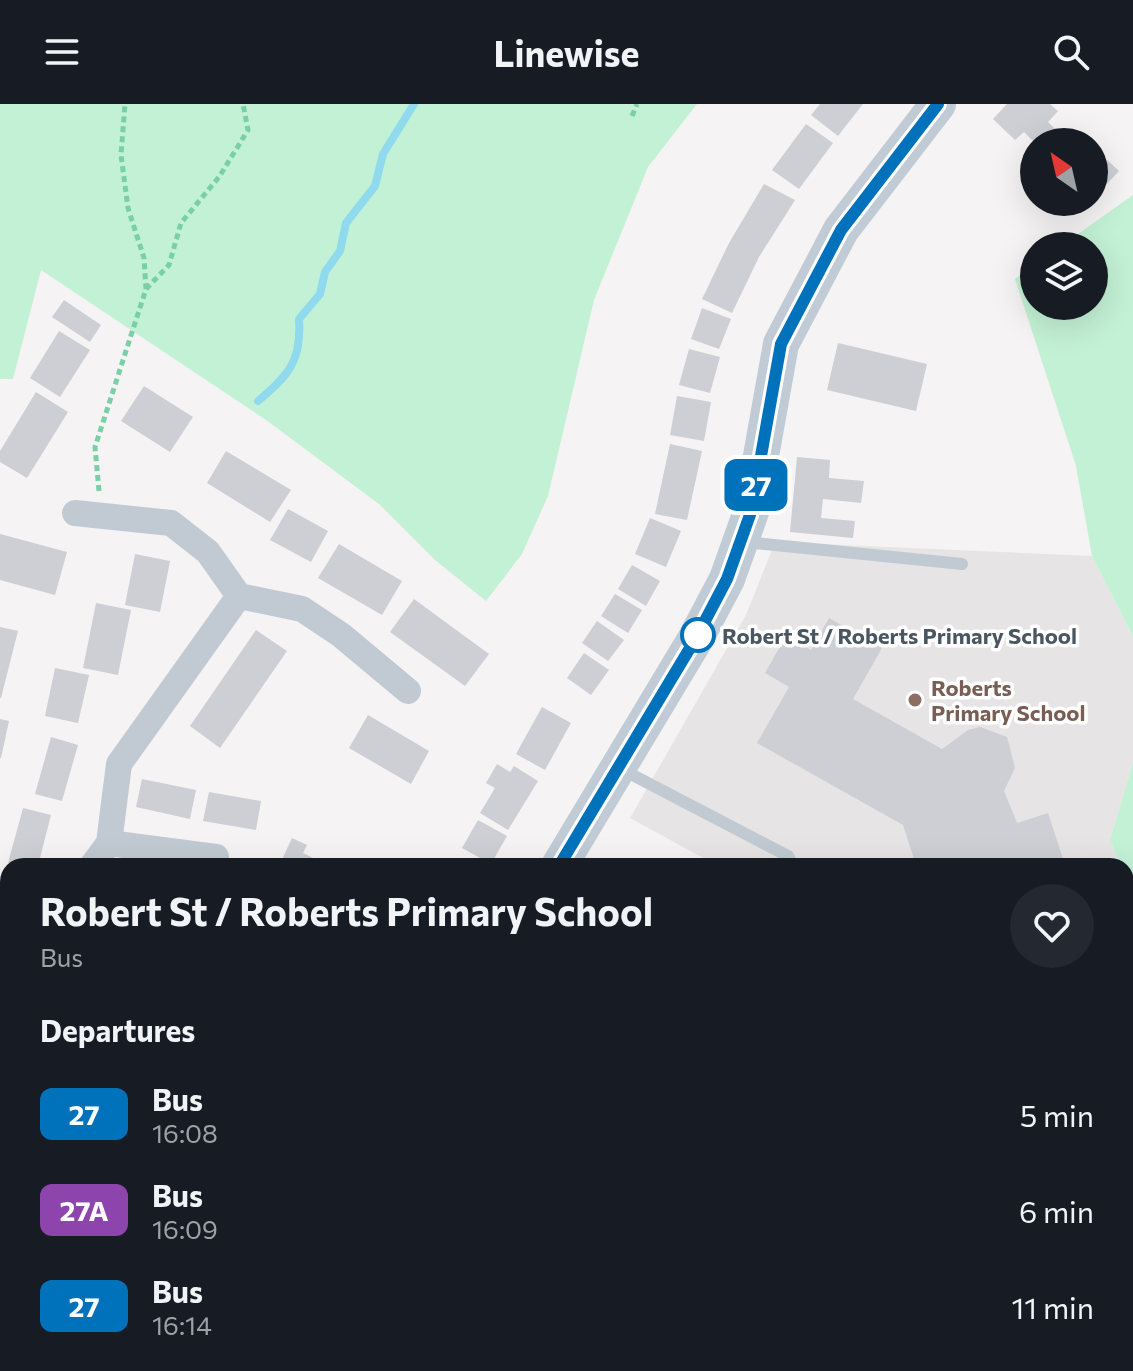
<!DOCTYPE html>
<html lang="en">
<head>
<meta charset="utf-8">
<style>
  :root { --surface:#171b24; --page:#242831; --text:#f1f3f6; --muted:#9ea1a6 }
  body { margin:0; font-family:Commissioner,sans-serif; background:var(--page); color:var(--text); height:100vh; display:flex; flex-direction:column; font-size:30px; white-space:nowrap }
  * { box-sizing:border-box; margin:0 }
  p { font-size:26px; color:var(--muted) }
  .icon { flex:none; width:44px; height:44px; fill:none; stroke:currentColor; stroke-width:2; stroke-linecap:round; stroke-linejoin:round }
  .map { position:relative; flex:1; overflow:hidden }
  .side { position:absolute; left:0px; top:754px; width:1134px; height:514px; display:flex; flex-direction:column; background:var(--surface); border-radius:24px 24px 0 0; box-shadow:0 8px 32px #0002 }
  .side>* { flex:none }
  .badge { padding:0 16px; border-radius:12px; font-size:28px; line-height:52px }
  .needle { width:52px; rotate:326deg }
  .tools { position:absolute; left:1020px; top:24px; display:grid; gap:16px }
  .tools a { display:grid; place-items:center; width:88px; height:88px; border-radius:50%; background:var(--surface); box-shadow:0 8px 32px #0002; font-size:40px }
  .map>.badge { position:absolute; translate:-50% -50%; box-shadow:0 0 0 4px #fff }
  h2 { padding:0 40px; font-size:30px; line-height:72px }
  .round { display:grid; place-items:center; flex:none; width:84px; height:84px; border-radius:42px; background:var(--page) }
  .summary { display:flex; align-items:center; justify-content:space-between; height:136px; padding:0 40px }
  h1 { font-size:38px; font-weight:700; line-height:60px }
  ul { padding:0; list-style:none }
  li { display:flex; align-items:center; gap:24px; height:96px; padding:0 40px }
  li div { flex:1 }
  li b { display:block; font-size:30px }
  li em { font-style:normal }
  li .badge { min-width:88px; font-weight:700; text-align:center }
  header { display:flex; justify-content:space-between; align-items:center; height:104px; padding:0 40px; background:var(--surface); font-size:36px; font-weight:700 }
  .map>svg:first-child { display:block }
  .education { fill:#e6e4e5 }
  .green { fill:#c3f1d5 }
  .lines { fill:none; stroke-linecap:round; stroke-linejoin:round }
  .stream { stroke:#90daee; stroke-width:8 }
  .building { fill:#cdcfd5 }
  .path { stroke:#7ad0a6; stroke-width:5; stroke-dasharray:6 4; stroke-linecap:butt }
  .service { stroke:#c1cad2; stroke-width:12 }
  .minor { stroke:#c1cad2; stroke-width:26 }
  .tertiary { stroke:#c1cad2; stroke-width:32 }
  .secondary { stroke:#c1cbd6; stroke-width:36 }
  .line-casing { stroke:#fff; stroke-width:18 }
  .line { stroke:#0072bc; stroke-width:12 }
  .stop-dot { fill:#fff; stroke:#0072bc; stroke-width:4 }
  .education-dot { fill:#8d6e63; stroke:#fff; stroke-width:3 }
  .labels { text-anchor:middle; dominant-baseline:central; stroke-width:7; stroke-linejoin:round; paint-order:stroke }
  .stop-label { font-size:22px; font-weight:bold; fill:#4a5661; stroke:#fff; text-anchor:start }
  .education-label { font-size:22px; font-weight:bold; fill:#785e54; stroke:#fff; text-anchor:start }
</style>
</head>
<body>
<header><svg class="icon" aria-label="menu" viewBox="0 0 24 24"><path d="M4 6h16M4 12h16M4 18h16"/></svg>Linewise<svg class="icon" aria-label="search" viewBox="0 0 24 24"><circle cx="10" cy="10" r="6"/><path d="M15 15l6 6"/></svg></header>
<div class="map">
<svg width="1133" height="1267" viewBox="0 0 1133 1267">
  <rect width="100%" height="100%" fill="#f5f3f3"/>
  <path class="education" d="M 775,438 L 1092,452 L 1133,533 L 1133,658 L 1110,736 L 1121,762 L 718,762 L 630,714 L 746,511 Z
    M 1126,773 L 1133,790 L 1133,907 L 1126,909 Z
    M 903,1260 L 1126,1260 L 1127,1267 L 905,1267 Z"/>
  <path class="green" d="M 0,0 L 697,0 L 648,63 L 594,196 L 548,392 L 522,450 L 486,497 L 435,456 L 379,400 L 266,316 L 41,166 L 13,275 L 0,275 Z
    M 1133,91 L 1133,533 L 1092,452 L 1076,362 L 1015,175 L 1034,161 L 1034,202 L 1094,202 L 1094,142 L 1061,142 Z
    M 1133,658 L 1133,790 L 1126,773 L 1126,762 L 1121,762 L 1110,736 Z"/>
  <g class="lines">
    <path class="stream" d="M 258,297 C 288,272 302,257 299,215 L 320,190 L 325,168 L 340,147 L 346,119 L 375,82 L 383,50 L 414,0"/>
  </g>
  <path class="building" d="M 820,0 L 863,0 L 838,32 L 811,11 Z
    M 1007,0 L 1050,0 L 1058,7 L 1048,18 L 1058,28 L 1047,38 L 1034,38 L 1024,28 L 1015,36 L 993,15 Z
    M 806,20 L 833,39 L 799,85 L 772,66 Z
    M 1094,44 L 1119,67 L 1094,94 Z
    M 764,80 L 795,96 L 759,153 L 732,209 L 702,195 L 729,139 Z
    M 64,196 L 101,221 L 90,238 L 52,213 Z
    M 702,204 L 731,215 L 719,245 L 691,235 Z
    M 59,227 L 90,246 L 60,293 L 30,274 Z
    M 838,239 L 927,260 L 916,307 L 827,286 Z
    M 689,245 L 720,253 L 710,289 L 679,281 Z
    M 144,282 L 193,313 L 170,348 L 121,317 Z
    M 36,288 L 68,308 L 27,374 L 0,358 L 0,347 Z
    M 677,292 L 711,298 L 704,337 L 670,331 Z
    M 670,340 L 702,347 L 687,416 L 655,410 Z
    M 226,347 L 291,386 L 270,418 L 207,379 Z
    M 797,353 L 830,356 L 829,374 L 864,377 L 861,399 L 823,395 L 821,414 L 855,417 L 853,434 L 790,428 Z
    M 288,405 L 328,427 L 311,458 L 270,436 Z
    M 650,414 L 681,427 L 666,463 L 635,450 Z
    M 0,430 L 67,448 L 55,491 L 0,476 Z
    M 339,440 L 402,477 L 382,511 L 318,474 Z
    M 135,450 L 170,457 L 160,508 L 125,501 Z
    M 632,461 L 660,477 L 646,502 L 618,485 Z
    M 615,490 L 642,506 L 628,529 L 601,512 Z
    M 414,495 L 489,550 L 465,582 L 390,528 Z
    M 96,499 L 131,506 L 118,571 L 83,564 Z
    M 829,514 L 882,544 L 853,595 L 942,645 L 968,626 L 980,623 L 1007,633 L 1015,664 L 1004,687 L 1017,719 L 1048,709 L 1065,761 L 1082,758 L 1082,762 L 1033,762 L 1033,760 L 856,762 L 856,754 L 914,755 L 903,721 L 757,639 L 789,583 L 765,569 L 786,532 L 811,546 Z
    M 597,517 L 624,536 L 608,557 L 582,539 Z
    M 0,523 L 18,527 L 1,594 L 0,594 Z
    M 256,526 L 287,547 L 220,644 L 190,622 Z
    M 584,549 L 609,566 L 591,591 L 567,574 Z
    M 55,564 L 89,571 L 78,619 L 45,612 Z
    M 542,603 L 571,619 L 545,666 L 516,650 Z
    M 368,611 L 429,647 L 411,680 L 349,644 Z
    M 0,615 L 9,617 L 1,654 L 0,654 Z
    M 51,633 L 78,641 L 62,697 L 35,690 Z
    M 497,660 L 510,668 L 514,662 L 538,677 L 508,726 L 480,709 L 495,684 L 486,679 Z
    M 142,675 L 196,686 L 190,715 L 136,703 Z
    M 209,688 L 261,697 L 256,726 L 203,717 Z
    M 23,704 L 51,711 L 38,762 L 8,759 Z
    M 478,716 L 507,732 L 491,760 L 462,744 Z
    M 292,734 L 307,741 L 303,749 L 329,762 L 279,762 Z
    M 1133,1050 L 1133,1113 L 1132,1113 L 1126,1094 L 1126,1053 Z
    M 8,1160 L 8,1260 L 103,1260 L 105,1263 L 99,1267 L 0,1267 L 0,1165 Z
    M 1133,1165 L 1133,1224 L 1126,1226 L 1126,1167 Z
    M 122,1260 L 152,1260 L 157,1267 L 121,1267 Z
    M 195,1260 L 234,1260 L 237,1267 L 198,1267 Z
    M 394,1260 L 451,1260 L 442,1267 L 399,1267 Z
    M 761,1260 L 869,1260 L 870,1267 L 761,1267 Z
    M 928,1260 L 1052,1260 L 1052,1267 L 929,1267 Z"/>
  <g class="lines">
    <path class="path" d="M 632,12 L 637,0
      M 146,185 L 169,161 L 181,119 L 219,73 L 248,26 L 243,0
      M 99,387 L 95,343 L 146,185 L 144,154 L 128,104 L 121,51 L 125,0"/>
    <path class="service" d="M 744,438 L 962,460
      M 621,665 L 788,752 L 793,762
      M 0,1139 L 8,1134"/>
    <path class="minor" d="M 75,409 L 171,419 L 208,448 L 239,492 L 119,660 L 109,739 L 92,762
      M 239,492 L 302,505 L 341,531 L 408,587
      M 109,739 L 216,753
      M 0,885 L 8,874"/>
    <path class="tertiary" d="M 0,941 L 8,953
      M 261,1260 L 265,1267
      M 290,1260 L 298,1267"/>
    <path class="secondary" d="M 559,762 L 696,534 L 727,475 L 751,408 L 781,240 L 841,126 L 938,0
      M 349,1267 L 353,1260"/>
  </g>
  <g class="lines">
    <defs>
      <path id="line" d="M 559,762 L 696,534 L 727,475 L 751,408 L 781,240 L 841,126 L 938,0"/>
    </defs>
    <use href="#line" class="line-casing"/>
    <use href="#line" class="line"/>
  </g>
  <circle class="stop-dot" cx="698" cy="531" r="16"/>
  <circle class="education-dot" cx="915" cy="596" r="8"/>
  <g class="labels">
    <g class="stop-label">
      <text x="722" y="531">Robert St / Roberts Primary School</text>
    </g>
    <g class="education-label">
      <text x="931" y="583">Roberts<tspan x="931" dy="25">Primary School</tspan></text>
    </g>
  </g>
</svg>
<div class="tools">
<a><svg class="needle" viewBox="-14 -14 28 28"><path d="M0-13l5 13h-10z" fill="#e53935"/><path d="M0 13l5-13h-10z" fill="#9ea1a6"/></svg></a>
<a><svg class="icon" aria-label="layers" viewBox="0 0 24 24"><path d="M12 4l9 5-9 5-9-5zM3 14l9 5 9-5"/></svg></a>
</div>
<b class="badge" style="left:756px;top:381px;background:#0072bc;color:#fff">27</b>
<section class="side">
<div class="summary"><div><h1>Robert St / Roberts Primary School</h1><p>Bus</p></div><a class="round"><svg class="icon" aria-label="heart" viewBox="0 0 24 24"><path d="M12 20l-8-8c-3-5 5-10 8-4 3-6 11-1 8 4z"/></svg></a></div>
<h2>Departures</h2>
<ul>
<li><span class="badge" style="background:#0072bc;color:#fff">27</span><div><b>Bus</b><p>16:08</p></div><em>5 min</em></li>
<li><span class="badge" style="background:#8e44ad;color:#fff">27A</span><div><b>Bus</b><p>16:09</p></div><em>6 min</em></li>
<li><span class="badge" style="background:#0072bc;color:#fff">27</span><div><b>Bus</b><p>16:14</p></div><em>11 min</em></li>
</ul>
</section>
</div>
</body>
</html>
